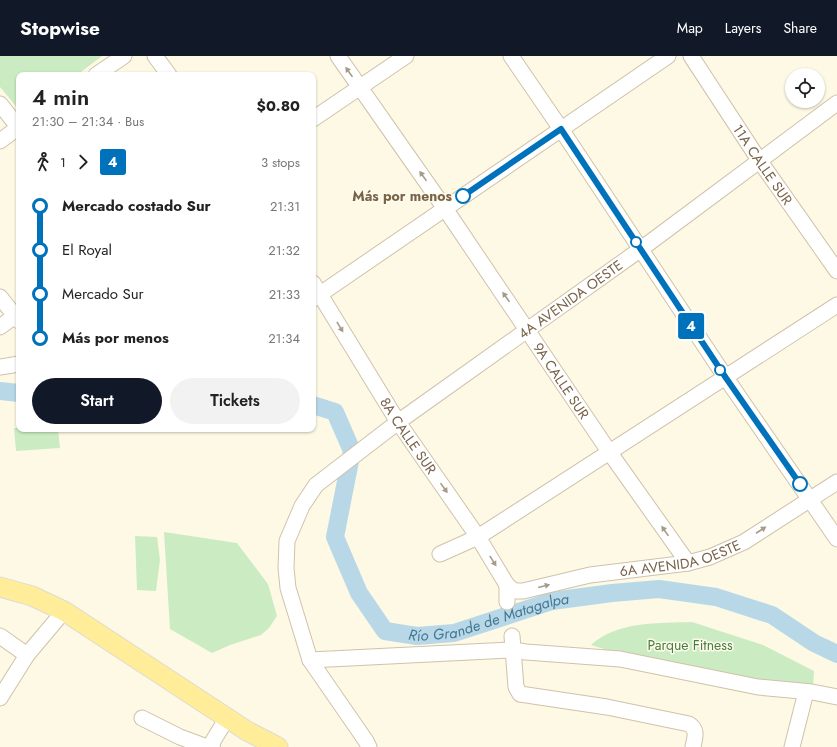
<!DOCTYPE html>
<html lang="en">
<head>
<meta charset="utf-8">
<style>
  :root { --surface:#fff; --page:#f2f2f2; --text:#222; --muted:#767676; --accent:#111827 }
  body { margin:0; font-family:Jost,sans-serif; background:var(--page); color:var(--text); height:100vh; display:flex; flex-direction:column; font-size:15px; white-space:nowrap }
  * { box-sizing:border-box; margin:0 }
  p { font-size:13px; color:var(--muted) }
  .icon { flex:none; width:22px; height:22px; fill:none; stroke:currentColor; stroke-width:2; stroke-linecap:round; stroke-linejoin:round }
  .map { position:relative; flex:1; overflow:hidden }
  .panel { position:absolute; left:16px; top:16px; width:300px; height:360px; display:flex; flex-direction:column; background:var(--surface); border-radius:8px; box-shadow:0 1px 3px #0004 }
  .panel>* { flex:none }
  .badge { padding:0 8px; border-radius:3px; font-size:14px; line-height:26px }
  .controls { position:absolute; left:785px; top:12px; display:grid; gap:8px }
  .controls a { display:grid; place-items:center; width:40px; height:40px; border-radius:50%; background:var(--surface); box-shadow:0 1px 3px #0004; font-size:20px }
  .map>.badge { position:absolute; translate:-50% -50%; box-shadow:0 0 0 2px #fff }
  .legs { display:flex; align-items:center; gap:6px; height:44px; padding:0 16px; font-size:13px }
  .legs p { margin-inline-start:auto }
  .summary { display:flex; align-items:center; justify-content:space-between; height:68px; padding:0 16px }
  h1 { font-size:22px; font-weight:600; line-height:30px }
  .button { display:flex; gap:8px; margin-top:auto; padding:8px 16px }
  .button a { flex:1; height:46px; border-radius:24px; background:var(--accent); color:#fff; font-size:16px; font-weight:600; line-height:46px; text-align:center }
  .button a+a { background:var(--page); color:var(--text) }
  ul { padding:0 16px; list-style:none }
  li { display:flex; align-items:center; gap:14px; height:44px; font-size:15px }
  li i { display:grid; place-items:center; width:6px; height:100%; margin:0 5px; background:currentColor }
  li i::after { content:''; width:10px; height:10px; margin:-5px; border:3px solid; border-radius:50%; background:var(--surface) }
  li p { margin-inline-start:auto }
  li:first-child i { background:linear-gradient(#0000 50%,currentColor 0) }
  li:last-child i { background:linear-gradient(currentColor 50%,#0000 0) }
  header { display:flex; align-items:center; gap:24px; box-sizing:border-box; height:56px; padding:0 20px; background:var(--accent); color:#fff }
  header strong { font-size:19px }
  nav { display:flex; gap:22px; margin-inline-start:auto; font-size:14px }
  .map>svg:first-child { display:block }
  .green { fill:#cbecc2 }
  .lines { fill:none; stroke-linecap:round; stroke-linejoin:round }
  .river { stroke:#b8d8e8; stroke-width:18 }
  .minor-casing { stroke:#d0c2aa; stroke-width:17 }
  .major-casing { stroke:#dfdad3; stroke-width:21 }
  .minor { stroke:#fff; stroke-width:15 }
  .major { stroke:#ffed9a; stroke-width:19 }
  .oneway { fill:#a79a88 }
  .line-1-casing { stroke:#fff; stroke-width:9 }
  .line-1 { stroke:#0072bc; stroke-width:6 }
  .stop-1-dot { fill:#fff; stroke:#0072bc; stroke-width:2 }
  .labels { text-anchor:middle; dominant-baseline:central; stroke-width:3; stroke-linejoin:round; paint-order:stroke }
  .street-label { font-size:14px; fill:#786348; stroke:#fffbec }
  .stop-label { font-size:14px; font-weight:bold; fill:#786348; stroke:#fffbec; text-anchor:end }
  .park-label { font-size:14px; fill:#467f40; stroke:#fffbec }
  .water-label { font-size:15px; font-style:italic; fill:#437894; stroke:#fffbec }
</style>
</head>
<body>
<header>
<strong>Stopwise</strong>
<nav><a>Map</a><a>Layers</a><a>Share</a></nav>
</header>
<div class="map">
<svg width="837" height="691" viewBox="0 0 837 691">
  <rect width="100%" height="100%" fill="#fdf9e5"/>
  <path class="green" d="M 0,0 L 102,0 L 77,19 L 19,19 L 19,54 L 0,31 Z
    M 14,372 L 58,373 L 60,392 L 16,395 Z
    M 164,476 L 237,487 L 268,528 L 277,560 L 269,572 L 261,579 L 230,589 L 212,597 L 170,573 Z
    M 135,480 L 157,481 L 160,504 L 156,535 L 137,534 Z
    M 692,566 L 763,589 L 814,615 L 813,632 C 739,620 662,613 591,589 C 617,565 659,567 692,566 Z"/>
  <g class="lines">
    <g class="river">
      <path d="M 0,335 L 19,337"/>
      <path id="s1" d="M 313,349 L 335,356 L 352,395 L 335,481 L 359,537 L 385,575 L 417,580 L 454,577 L 552,545 L 612,537 L 659,533 L 716,541 L 772,559 L 814,587 L 837,598"/>
    </g>
    <defs>
      <g id="minor">
        <path d="M 155,0 L 169,19"/>
        <path id="s2" d="M 338,0 L 448,157 L 610,397 L 688,507"/>
        <path d="M 511,0 L 561,73 L 726,322 L 837,483"/>
        <path id="s3" d="M 691,0 L 759,104 L 837,215"/>
        <path d="M 96,19 L 124,0"/>
        <path d="M 0,48 L 19,72"/>
        <path d="M 313,63 L 406,0"/>
        <path d="M 0,85 L 19,71"/>
        <path id="s4" d="M 313,227 L 398,366 L 478,481 L 507,529 L 514,535 L 523,535 L 590,519 L 688,507 L 710,501 L 744,486 L 837,426"/>
        <path d="M 0,241 L 19,265"/>
        <path d="M 313,243 L 668,0"/>
        <path d="M 0,271 L 19,257"/>
        <path d="M 0,311 L 19,308"/>
        <path d="M 440,498 L 478,481 L 837,249"/>
        <path d="M 507,529 L 507,546"/>
        <path d="M 0,580 L 27,599"/>
        <path d="M 512,580 L 516,631 L 520,638 L 607,651 L 689,668 C 698,674 695,681 693,691"/>
        <path d="M 310,604 L 512,594 L 526,596 L 620,603 L 758,631 L 812,636 L 837,641"/>
        <path d="M 0,642 L 27,599 L 64,555"/>
        <path d="M 142,662 L 180,681 L 207,691"/>
        <path d="M 212,691 L 213,685 L 227,662"/>
        <path id="s5" d="M 369,691 L 366,685 L 310,604 L 288,532 L 286,512 L 287,485 L 302,450 L 316,429 L 398,366 L 641,193 L 837,47"/>
        <path d="M 792,691 L 806,636"/>
      </g>
      <path id="major" d="M 0,531 L 32,540 L 64,555 L 247,675 L 278,691"/>
    </defs>
    <use href="#minor" class="minor-casing"/>
    <use href="#major" class="major-casing"/>
    <use href="#minor" class="minor"/>
    <use href="#major" class="major"/>
  </g>
  <defs><path id="oneway-solid" d="M-6-.8H1V-3.2L6.5 0L1 3.2V.8H-6Z"/></defs>
  <g class="oneway">
    <use href="#oneway-solid" transform="translate(349 16) rotate(-125)"/>
    <use href="#oneway-solid" transform="translate(423 120) rotate(-125)"/>
    <use href="#oneway-solid" transform="translate(506 241) rotate(-125)"/>
    <use href="#oneway-solid" transform="translate(340 271) rotate(59)"/>
    <use href="#oneway-solid" transform="translate(444 432) rotate(55)"/>
    <use href="#oneway-solid" transform="translate(761 474) rotate(-33)"/>
    <use href="#oneway-solid" transform="translate(665 475) rotate(-125)"/>
    <use href="#oneway-solid" transform="translate(493 505) rotate(58)"/>
    <use href="#oneway-solid" transform="translate(544 530) rotate(-14)"/>
  </g>
  <g class="lines">
    <defs>
      <path id="line-1" d="M 463,140 L 561,73 L 726,322 L 800,428"/>
    </defs>
    <use href="#line-1" class="line-1-casing"/>
    <use href="#line-1" class="line-1"/>
  </g>
  <g class="stop-1-dot">
    <circle cx="463" cy="140" r="7"/>
    <circle cx="636" cy="186" r="5"/>
    <circle cx="720" cy="314" r="5"/>
    <circle cx="800" cy="428" r="7"/>
  </g>
  <g class="labels">
    <g class="street-label">
      <text stroke="none"><textPath href="#s3" startOffset="130">11A CALLE SUR</textPath></text>
      <text stroke="none"><textPath href="#s5" startOffset="606">4A AVENIDA OESTE</textPath></text>
      <text stroke="none"><textPath href="#s2" startOffset="394">9A CALLE SUR</textPath></text>
      <text stroke="none"><textPath href="#s4" startOffset="180">8A CALLE SUR</textPath></text>
      <text stroke="none"><textPath href="#s4" startOffset="538">6A AVENIDA OESTE</textPath></text>
    </g>
    <g class="stop-label">
      <text x="452" y="140">Más por menos</text>
    </g>
    <g class="park-label">
      <text x="690" y="589">Parque Fitness</text>
    </g>
    <g class="water-label">
      <text stroke="none"><textPath href="#s1" startOffset="367">Río Grande de Matagalpa</textPath></text>
    </g>
  </g>
</svg>
<div class="controls">
<a><svg class="icon" aria-label="locate" viewBox="0 0 24 24"><circle cx="12" cy="12" r="6"/><path d="M12 2v4M12 18v4M2 12h4M18 12h4"/></svg></a>
</div>
<b class="badge" style="left:691px;top:270px;background:#0072bc;color:#fff">4</b>
<section class="panel">
<div class="summary"><div><h1>4 min</h1><p>21:30 – 21:34 · Bus</p></div><b>$0.80</b></div>
<div class="legs"><svg class="icon" aria-label="walk" viewBox="0 0 24 24"><circle cx="13" cy="4" r="2"/><path d="M13 8l-2 6 4 7M11 14l-3 7M7 12l3-4h3l4 4"/></svg>1<svg class="icon" aria-label="forward" viewBox="0 0 24 24"><path d="M9 5l7 7-7 7"/></svg><b class="badge" style="background:#0072bc;color:#fff">4</b><p>3 stops</p></div>
<ul>
<li><i style="color:#0072bc"></i><b>Mercado costado Sur</b><p>21:31</p></li>
<li><i style="color:#0072bc"></i><span>El Royal</span><p>21:32</p></li>
<li><i style="color:#0072bc"></i><span>Mercado Sur</span><p>21:33</p></li>
<li><i style="color:#0072bc"></i><b>Más por menos</b><p>21:34</p></li>
</ul>
<div class="button"><a>Start</a><a>Tickets</a></div>
</section>
</div>
</body>
</html>
